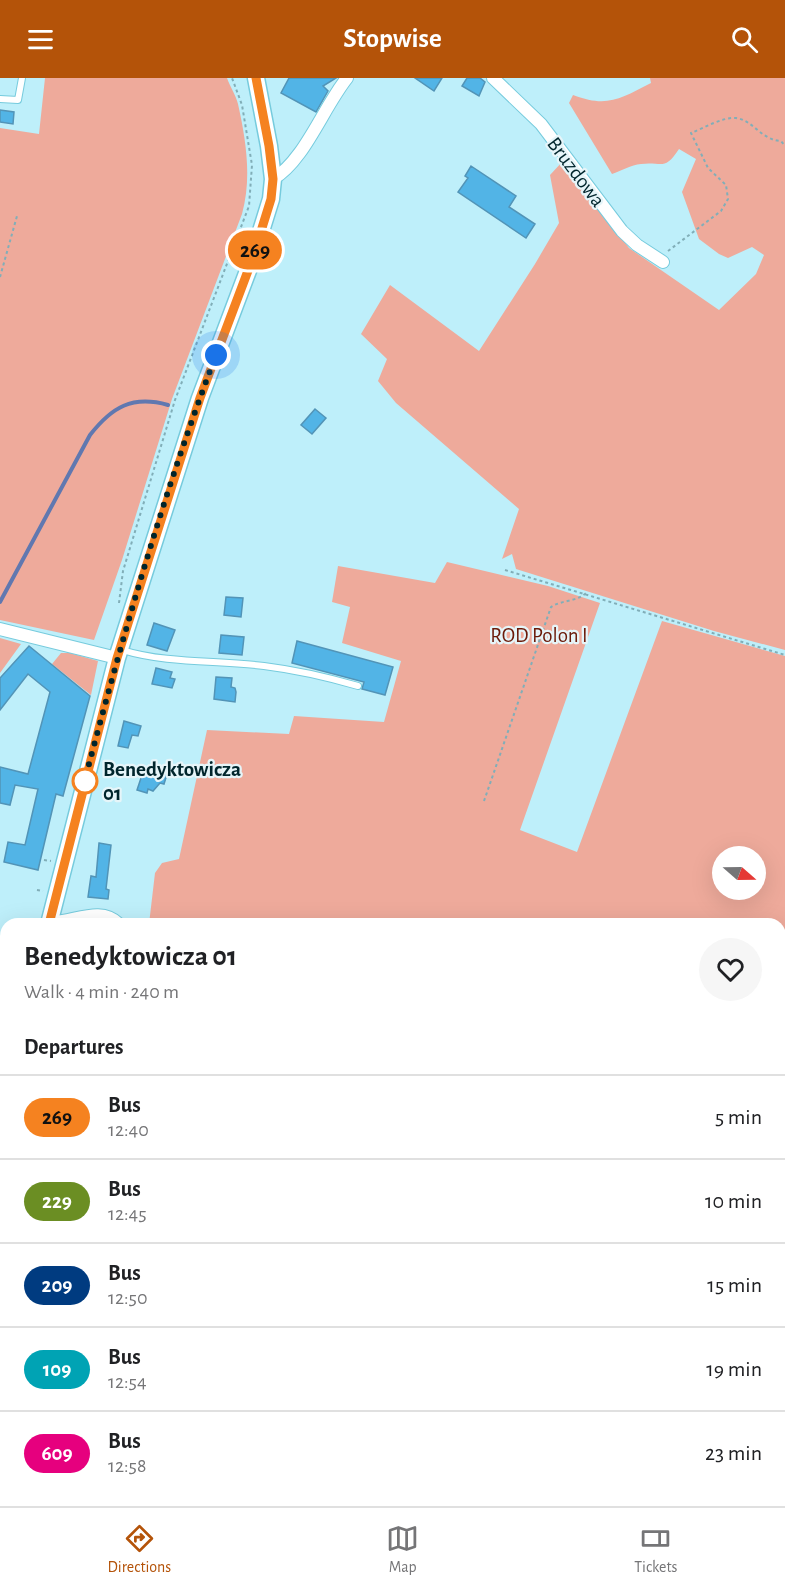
<!DOCTYPE html>
<html lang="en">
<head>
<meta charset="utf-8">
<style>
  :root { --surface:#fff; --page:#f6f6f6; --text:#202124; --muted:#757577; --line:#e0e0e0; --accent:#b45309 }
  body { margin:0; font-family:"Alegreya Sans",sans-serif; background:var(--page); color:var(--text); height:100vh; display:flex; flex-direction:column; font-size:22px; white-space:nowrap }
  * { box-sizing:border-box; margin:0 }
  p { font-size:20px; color:var(--muted) }
  .icon { flex:none; width:33px; height:33px; fill:none; stroke:currentColor; stroke-width:2; stroke-linecap:round; stroke-linejoin:round }
  .map { position:relative; flex:1; overflow:hidden }
  .side { position:absolute; left:0px; top:840px; width:786px; height:588px; display:flex; flex-direction:column; background:var(--surface); border-radius:18px 18px 0 0; box-shadow:0 6px 24px #0002 }
  .side>* { flex:none }
  .badge { padding:0 12px; border-radius:20px; font-size:21px; line-height:39px }
  .needle { width:39px; rotate:110deg }
  .tools { position:absolute; left:712px; top:768px; display:grid; gap:12px }
  .tools a { display:grid; place-items:center; width:54px; height:54px; border-radius:50%; background:var(--surface); box-shadow:0 6px 24px #0002; font-size:30px }
  .you { position:absolute; width:30px; height:30px; margin:-15px; border:4px solid #fff; border-radius:50%; background:#1a73e8; box-shadow:0 0 0 9px #1a73e833 }
  .map>.badge { position:absolute; translate:-50% -50%; box-shadow:0 0 0 3px #fff }
  h2 { padding:0 24px; font-size:22px; line-height:54px }
  .round { display:grid; place-items:center; flex:none; width:63px; height:63px; border-radius:32px; background:var(--page) }
  .overview { display:flex; align-items:center; justify-content:space-between; height:102px; padding:0 24px }
  h1 { font-size:28px; font-weight:600; line-height:45px }
  ul { padding:0; list-style:none }
  li { display:flex; align-items:center; gap:18px; height:84px; padding:0 24px; border-top:2px solid var(--line) }
  li div { flex:1 }
  li b { display:block; font-size:22px }
  li em { font-style:normal }
  li .badge { min-width:66px; font-weight:700; text-align:center }
  header { display:flex; justify-content:space-between; align-items:center; height:78px; padding:0 24px; background:var(--accent); color:#fff; font-size:27px; font-weight:600 }
  .tab-bar { display:flex; justify-content:space-around; align-items:center; height:84px; border-top:2px solid var(--line); background:var(--surface); font-size:16px; color:var(--muted) }
  .tab-bar a { display:grid; justify-items:center; gap:3px }
  .tab-bar .on { color:var(--accent) }
  .map>svg:first-child { display:block }
  .green { fill:#eeaa9b; fill-rule:evenodd }
  .lines { fill:none; stroke-linecap:round; stroke-linejoin:round }
  .stream { stroke:#6078b0; stroke-width:4 }
  .building { fill:#52b4e6; stroke:#5294b7; stroke-width:1.5 }
  .lane-casing { stroke:#76cbdd; stroke-width:8 }
  .street-casing { stroke:#76cbdd; stroke-width:14 }
  .secondary-casing { stroke:#76cbdd; stroke-width:19 }
  .path { stroke:#81aeb8; stroke-width:2; stroke-dasharray:3 3; stroke-linecap:butt }
  .lane { stroke:#fff; stroke-width:6 }
  .street { stroke:#fff; stroke-width:12 }
  .secondary { stroke:#fff; stroke-width:16 }
  .line-casing { stroke:#fff; stroke-width:14 }
  .line { stroke:#f58220; stroke-width:9 }
  .walk { stroke:#00252c; stroke-width:6; stroke-dasharray:0 10.8 }
  .stop-dot { fill:#fff; stroke:#f58220; stroke-width:3 }
  .labels { text-anchor:middle; dominant-baseline:central; stroke-width:4.5; stroke-linejoin:round; paint-order:stroke }
  .street-label { font-size:21px; fill:#00252c; stroke:#e6f5f9 }
  .park-label { font-size:21px; fill:#6b1a09; stroke:#e6f5f9 }
  .stop-label { font-size:21px; font-weight:bold; fill:#00252c; stroke:#e6f5f9; text-anchor:start }
</style>
</head>
<body>
<header><svg class="icon" aria-label="menu" viewBox="0 0 24 24"><path d="M4 6h16M4 12h16M4 18h16"/></svg>Stopwise<svg class="icon" aria-label="search" viewBox="0 0 24 24"><circle cx="10" cy="10" r="6"/><path d="M15 15l6 6"/></svg></header>
<div class="map">
<svg width="785" height="1428" viewBox="0 0 785 1428">
  <rect width="100%" height="100%" fill="#beeffa"/>
  <path class="green" d="M 45,0 L 227,0 C 230,9 236,17 238,26 C 246,62 252,100 242,136 L 172,321 L 122,482 L 94,562 L 0,542 L 0,50 L 39,56 Z
    M 650,0 L 785,0 L 785,572 L 714,553 L 516,491 L 512,476 L 502,481 L 519,431 L 396,325 L 378,303 L 387,281 L 361,256 L 390,207 L 479,273 L 535,186 L 559,145 L 550,97 L 563,83 L 629,170 L 719,232 L 756,196 L 764,177 L 752,169 L 728,180 L 719,176 L 699,161 L 682,114 L 696,81 L 679,71 C 664,94 662,83 641,86 C 631,87 621,93 612,96 L 569,25 L 573,17 C 607,30 620,21 651,5 Z
    M 447,484 L 548,508 L 600,525 L 520,752 L 577,774 L 662,543 L 785,578 L 785,1064 L 780,1063 L 780,846 L 149,846 L 155,795 L 162,785 L 179,781 L 207,652 L 289,656 L 294,638 L 384,644 L 401,583 L 342,565 L 350,529 L 332,524 L 338,488 L 435,505 ZM 756,778 L 756,812 L 723,812 L 723,778 Z
    M 0,560 L 21,566 L 0,595 Z
    M 61,575 L 70,575 L 98,583 L 91,617 L 52,586 Z
    M 780,1068 L 785,1069 L 785,1175 L 780,1175 Z
    M 0,1149 L 6,1149 L 6,1291 L 0,1289 Z
    M 309,1422 L 524,1422 L 516,1425 L 515,1428 L 313,1428 Z"/>
  <g class="lines">
    <path class="stream" d="M 0,524 L 90,357 C 112,329 132,317 168,327"/>
  </g>
  <path class="building" d="M 289,0 L 336,0 L 323,8 L 328,13 L 316,34 L 281,15 Z
    M 415,0 L 442,0 L 434,13 Z
    M 467,0 L 480,0 L 485,4 L 479,18 L 462,8 Z
    M 0,32 L 14,34 L 13,46 L 0,44 Z
    M 471,88 L 516,118 L 509,129 L 535,146 L 526,160 L 458,114 L 468,100 L 465,98 Z
    M 315,331 L 326,340 L 312,356 L 301,347 Z
    M 226,519 L 243,520 L 241,539 L 224,537 Z
    M 154,545 L 175,552 L 167,573 L 147,567 Z
    M 221,557 L 244,559 L 242,577 L 219,575 Z
    M 297,563 L 393,589 L 385,617 L 362,611 L 364,604 L 292,585 Z
    M 29,568 L 90,618 L 63,718 L 56,716 L 38,792 L 4,784 L 8,764 L 25,767 L 38,711 L 15,707 L 10,727 L 0,725 L 0,689 L 28,696 L 50,614 L 28,596 L 0,632 L 0,600 Z
    M 156,590 L 172,594 L 170,600 L 175,601 L 172,610 L 152,606 Z
    M 216,599 L 232,600 L 231,609 L 235,610 L 236,614 L 235,624 L 214,621 Z
    M 124,643 L 141,648 L 138,658 L 132,657 L 128,670 L 118,668 Z
    M 158,690 L 168,693 L 164,706 L 160,705 L 153,713 L 148,711 L 147,715 L 137,712 L 144,691 L 153,694 Z
    M 99,765 L 111,767 L 106,811 L 109,812 L 108,821 L 88,819 L 91,798 L 96,799 Z"/>
  <g class="lines">
    <defs>
      <path id="lane" d="M 0,21 L 18,22 L 22,0
        M 122,572 C 168,586 217,582 264,588 C 296,592 327,599 358,608
        M 780,1237 L 785,1236
        M 568,1428 L 573,1422"/>
      <path id="street" d="M 493,0 L 541,46 L 622,153 L 637,167 L 663,184
        M 273,101 C 304,83 323,30 347,0
        M 0,551 L 117,580
        M 50,844 C 73,845 100,827 119,846"/>
      <path id="secondary" d="M 49,846 L 117,580 L 200,320 L 252,182 L 271,121 L 273,101 L 269,68 L 256,0
        M 0,1030 L 6,1008"/>
    </defs>
    <use href="#lane" class="lane-casing"/>
    <use href="#street" class="street-casing"/>
    <use href="#secondary" class="secondary-casing"/>
    <path class="path" d="M 668,173 L 721,133 L 728,121 L 726,107 L 708,90 L 691,55 C 704,50 722,39 736,40 C 753,42 761,62 781,63 L 785,68
      M 0,199 L 17,138
      M 505,492 L 785,577
      M 119,525 L 123,493 L 175,322 L 249,128 L 252,87 L 242,27 L 232,0
      M 484,723 L 551,529 C 561,522 576,524 586,515
      M 44,782 L 51,783
      M 37,812 L 43,813
      M 780,869 L 785,871
      M 0,966 L 6,943
      M 780,1064 L 785,1065
      M 506,1428 L 510,1422"/>
    <use href="#lane" class="lane"/>
    <use href="#street" class="street"/>
    <use href="#secondary" class="secondary"/>
  </g>
  <g class="lines">
    <defs>
      <path id="line" d="M 49,846 L 117,580 L 200,320 L 252,182 L 271,121 L 273,101 L 269,68 L 256,0"/>
    </defs>
    <use href="#line" class="line-casing"/>
    <use href="#line" class="line"/>
    <path class="walk" d="M 85,703 L 84,705 C 122,561 163,416 216,277"/>
  </g>
  <circle class="stop-dot" cx="85" cy="703" r="12"/>
  <g class="labels">
    <g class="street-label">
      <text transform="translate(576 94) rotate(53)">Bruzdowa</text>
    </g>
    <g class="park-label">
      <text x="539" y="557">ROD Polon I</text>
    </g>
    <g class="stop-label">
      <text x="103" y="691">Benedyktowicza<tspan x="103" dy="24">01</tspan></text>
    </g>
  </g>
</svg>
<div class="tools">
<a><svg class="needle" viewBox="-14 -14 28 28"><path d="M0-13l5 13h-10z" fill="#e53935"/><path d="M0 13l5-13h-10z" fill="#757577"/></svg></a>
</div>
<div class="you" style="left:216px;top:277px"></div>
<b class="badge" style="left:255px;top:172px;background:#f58220;color:#111">269</b>
<section class="side">
<div class="overview"><div><h1>Benedyktowicza 01</h1><p>Walk · 4 min · 240 m</p></div><a class="round"><svg class="icon" aria-label="heart" viewBox="0 0 24 24"><path d="M12 20l-8-8c-3-5 5-10 8-4 3-6 11-1 8 4z"/></svg></a></div>
<h2>Departures</h2>
<ul>
<li><span class="badge" style="background:#f58220;color:#111">269</span><div><b>Bus</b><p>12:40</p></div><em>5 min</em></li>
<li><span class="badge" style="background:#6b8e23;color:#fff">229</span><div><b>Bus</b><p>12:45</p></div><em>10 min</em></li>
<li><span class="badge" style="background:#003b80;color:#fff">209</span><div><b>Bus</b><p>12:50</p></div><em>15 min</em></li>
<li><span class="badge" style="background:#00a3b4;color:#fff">109</span><div><b>Bus</b><p>12:54</p></div><em>19 min</em></li>
<li><span class="badge" style="background:#e6007e;color:#fff">609</span><div><b>Bus</b><p>12:58</p></div><em>23 min</em></li>
</ul>
</section>
</div>
<nav class="tab-bar">
<a class="on"><svg class="icon" aria-label="directions" viewBox="0 0 24 24"><path d="M12 3l9 9-9 9-9-9zM9 14v-3h6M13 9l2 2-2 2"/></svg>Directions</a>
<a><svg class="icon" aria-label="map" viewBox="0 0 24 24"><path d="M3 6l6-2 6 2 6-2v14l-6 2-6-2-6 2zM9 4v14M15 6v14"/></svg>Map</a>
<a><svg class="icon" aria-label="tickets" viewBox="0 0 24 24"><path d="M3 7h18v10H3zM15 7v10"/></svg>Tickets</a>
</nav>
</body>
</html>
